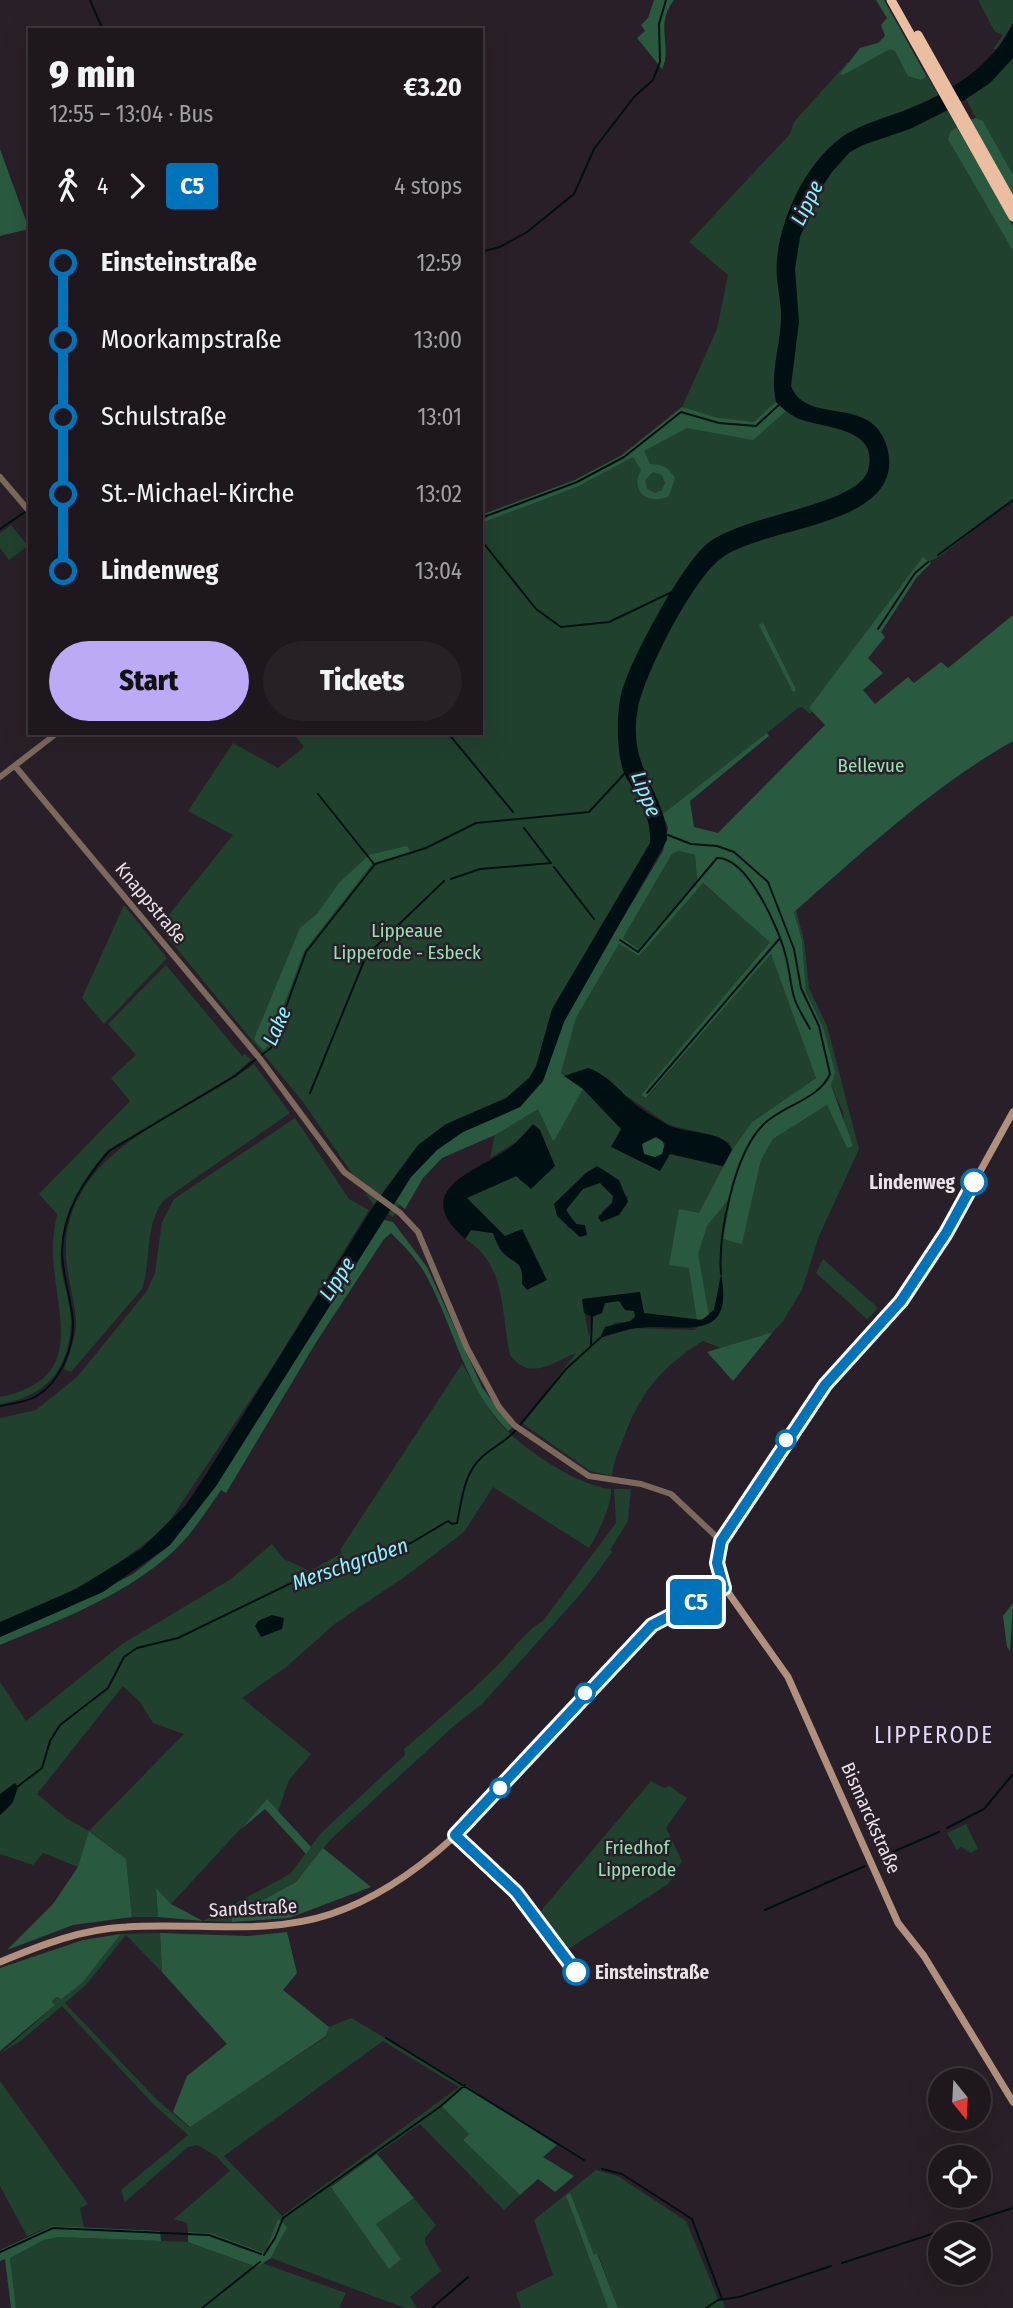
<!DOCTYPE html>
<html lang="en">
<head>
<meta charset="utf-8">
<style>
  :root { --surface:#1f171e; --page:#272027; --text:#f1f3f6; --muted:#a19fa4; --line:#3c363c; --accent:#bcaaf6 }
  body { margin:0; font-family:"Fira Sans Condensed",sans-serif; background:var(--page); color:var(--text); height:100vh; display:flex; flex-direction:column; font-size:26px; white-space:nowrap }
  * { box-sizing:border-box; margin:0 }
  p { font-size:23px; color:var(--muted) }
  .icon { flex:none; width:38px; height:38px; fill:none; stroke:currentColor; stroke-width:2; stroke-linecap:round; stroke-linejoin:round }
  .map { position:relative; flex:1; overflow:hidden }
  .sheet { position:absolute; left:28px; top:28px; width:455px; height:707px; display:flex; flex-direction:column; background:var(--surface); border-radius:0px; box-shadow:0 7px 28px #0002,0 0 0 2px var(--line) }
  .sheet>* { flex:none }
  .badge { padding:0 14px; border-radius:5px; font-size:24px; line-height:46px }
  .needle { width:46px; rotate:162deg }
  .controls { position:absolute; left:928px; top:2068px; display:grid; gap:14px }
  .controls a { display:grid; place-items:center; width:63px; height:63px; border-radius:50%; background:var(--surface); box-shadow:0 7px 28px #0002,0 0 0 2px var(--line); font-size:35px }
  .map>.badge { position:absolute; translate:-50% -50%; box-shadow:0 0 0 4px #fff }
  .legs { display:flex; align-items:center; gap:10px; height:77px; padding:0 21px; font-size:23px }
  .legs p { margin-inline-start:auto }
  .overview { display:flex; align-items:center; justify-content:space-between; height:119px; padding:0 21px }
  h1 { font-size:38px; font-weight:800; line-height:52px }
  .primary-button { display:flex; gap:14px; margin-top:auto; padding:14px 21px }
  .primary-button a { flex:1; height:80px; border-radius:42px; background:var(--accent); color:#111; font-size:28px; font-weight:800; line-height:80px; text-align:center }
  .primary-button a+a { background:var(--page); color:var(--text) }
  ul { padding:0 21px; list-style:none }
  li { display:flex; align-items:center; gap:24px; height:77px; font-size:26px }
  li i { display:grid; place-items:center; width:10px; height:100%; margin:0 9px; background:currentColor }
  li i::after { content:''; width:18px; height:18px; margin:-9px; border:5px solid; border-radius:50%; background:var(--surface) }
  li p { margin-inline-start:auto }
  li:first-child i { background:linear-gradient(#0000 50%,currentColor 0) }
  li:last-child i { background:linear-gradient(currentColor 50%,#0000 0) }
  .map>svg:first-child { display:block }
  .green { fill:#20412e; fill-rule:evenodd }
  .forest { fill:#295a3f; fill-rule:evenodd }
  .water { fill:#001012; fill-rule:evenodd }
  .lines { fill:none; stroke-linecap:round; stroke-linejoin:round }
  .stream { stroke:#001012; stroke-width:2 }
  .tertiary { stroke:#7d695c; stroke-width:6 }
  .secondary { stroke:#b1917d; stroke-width:7 }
  .trunk { stroke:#ecbea1; stroke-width:9 }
  .line-1-casing { stroke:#fff; stroke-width:16 }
  .line-1 { stroke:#0073bb; stroke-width:10 }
  .stop-1-dot { fill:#fff; stroke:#0073bb; stroke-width:3.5 }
  .labels { text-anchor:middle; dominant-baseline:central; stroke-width:5; stroke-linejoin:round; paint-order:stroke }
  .park-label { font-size:19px; fill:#94e1b3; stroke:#291f28 }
  .street-label { font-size:19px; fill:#e9e2e9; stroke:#291f28 }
  .stop-label { font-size:19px; font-weight:bold; fill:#e9e2e9; stroke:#291f28; text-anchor:end }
  .water-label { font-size:21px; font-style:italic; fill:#88f4fd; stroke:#291f28 }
  .quarter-label { font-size:23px; letter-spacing:2px; fill:#dfd9f6; stroke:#291f28 }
</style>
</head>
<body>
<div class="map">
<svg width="1013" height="2308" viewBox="0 0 1013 2308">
  <rect width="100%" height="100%" fill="#291f28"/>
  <path class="green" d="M 978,0 L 1013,0 L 1013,23 L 997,49 L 993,49 L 1003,35 L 995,32 Z
    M 892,45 L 921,80 L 928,77 L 957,127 L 951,131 L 950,141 L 1013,251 L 1013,500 L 939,557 L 922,564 L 837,684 L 810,714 L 802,707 L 798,708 L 669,813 L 580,1001 L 552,1081 L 440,1155 L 405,1196 L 393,1217 L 373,1204 L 303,1102 L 159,927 L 233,835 L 188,811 L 233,743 L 278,768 L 304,747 L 293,733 L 481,733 L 481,520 L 579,486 L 605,472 L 679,414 L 717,329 L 728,275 L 689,242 L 790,134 L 794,122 L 847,63 L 870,57 Z
    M 1013,58 L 1013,175 L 983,121 L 976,118 L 966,99 L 990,83 Z
    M 11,525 L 28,546 L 9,560 L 0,548 L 0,533 Z
    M 677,851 L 695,855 L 697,880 L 638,949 L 623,938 L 672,854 Z
    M 702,883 L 771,941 L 641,1095 L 647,1098 L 771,953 L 816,1078 L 752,1122 L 732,1150 L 729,1143 L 719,1137 L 669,1125 L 628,1097 L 583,1089 L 622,1129 L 611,1147 L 670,1154 L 737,1170 L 723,1239 L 742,1243 L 761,1160 L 773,1139 L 827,1105 L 847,1148 L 843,1112 L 831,1085 L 823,1027 L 806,992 L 802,940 L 794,912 L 796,910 L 804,940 L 809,988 L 827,1026 L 859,1149 L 819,1236 L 802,1290 L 783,1321 L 773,1332 L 721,1348 L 703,1341 C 662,1366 639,1394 623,1440 C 618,1452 613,1463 612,1476 L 590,1471 L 522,1423 L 576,1353 C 553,1362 530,1382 510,1355 C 501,1314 507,1264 465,1239 L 471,1230 L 493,1233 C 495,1238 497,1244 500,1249 C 512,1266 524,1256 522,1284 L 547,1280 L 466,1198 L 517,1176 L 533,1124 L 516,1142 L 490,1158 L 495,1135 L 538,1108 L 564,1075 L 561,1073 L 576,1018 L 619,944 L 639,956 ZM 586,1173 L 628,1197 C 627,1210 612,1219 601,1222 L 602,1211 L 612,1203 L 613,1196 L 600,1183 L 592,1183 L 583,1189 L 567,1206 L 567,1214 L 579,1226 L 568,1228 L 554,1204 ZM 720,1285 L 720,1309 L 694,1330 L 634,1328 L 601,1338 L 614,1323 L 630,1322 L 635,1316 L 634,1310 L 619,1301 L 605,1303 L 602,1313 L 592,1317 L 589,1337 L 582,1299 L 640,1292 L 644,1313 L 697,1321 L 714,1310 Z
    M 124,905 L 167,958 L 104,1024 L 82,998 Z
    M 166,965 L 242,1056 L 245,1054 L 251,1060 L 234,1075 L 108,1150 C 82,1180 65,1209 61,1250 C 58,1274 72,1300 71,1324 C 69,1372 44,1397 0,1404 L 0,1397 C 86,1379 57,1320 53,1257 C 52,1242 54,1229 57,1214 L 39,1194 L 130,1101 L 111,1078 L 136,1055 L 108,1024 Z
    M 254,1064 L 290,1113 L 165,1199 C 144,1223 152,1259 142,1289 L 71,1372 L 64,1369 C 69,1354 76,1338 76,1323 C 75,1296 64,1270 66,1243 C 73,1145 187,1115 254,1064 Z
    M 295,1118 L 349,1199 L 369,1210 L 275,1363 L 164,1529 L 107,1572 L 46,1604 L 0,1622 L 0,1418 L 36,1410 L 77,1377 L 147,1291 L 155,1273 L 162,1222 L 174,1199 Z
    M 823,1259 L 878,1308 L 867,1319 L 816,1273 Z
    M 462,1364 C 474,1383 485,1406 500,1424 C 523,1449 577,1486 611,1489 C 612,1505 597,1536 589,1548 L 493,1487 L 464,1532 L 406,1576 L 336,1623 L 286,1667 L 242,1698 L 311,1754 L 289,1780 L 278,1812 L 267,1800 L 171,1904 L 156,1889 L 158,1917 L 132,1917 L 126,1859 L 90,1831 L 78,1867 L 43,1853 L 33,1865 L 0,1854 L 0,1815 C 12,1807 16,1798 15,1784 L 0,1794 L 0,1682 L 26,1721 L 122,1644 L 231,1579 L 272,1544 L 284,1559 L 310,1571 L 342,1553 L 340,1550 ZM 123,1686 L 140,1702 L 153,1723 L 184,1734 L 89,1831 L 66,1818 L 37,1794 Z
    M 614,1489 L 631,1489 L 628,1521 L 610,1550 L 612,1552 L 585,1589 L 483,1703 L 455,1725 L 330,1840 L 296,1882 L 232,1917 L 232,1922 L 203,1921 L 290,1874 L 321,1833 L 405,1755 L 404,1749 C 436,1722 467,1695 497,1666 C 513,1650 525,1631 543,1621 L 616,1523 Z
    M 651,1781 L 664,1788 L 669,1786 L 687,1798 L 666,1828 L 682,1861 L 668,1884 L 567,1950 L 540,1912 Z
    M 966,1824 L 978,1849 L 971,1853 L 961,1847 L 957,1850 L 947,1833 Z
    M 160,1933 L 162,1972 L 126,1935 L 86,1985 L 65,2003 L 157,2100 L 189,2127 L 326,2037 L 329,2027 L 351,2018 L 465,2085 L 441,2107 L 469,2134 L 463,2140 L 520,2195 L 504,2210 L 420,2124 L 331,2186 L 401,2259 L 375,2224 L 414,2198 L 436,2225 L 425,2238 L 425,2243 L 441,2271 L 410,2297 L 417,2308 L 405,2308 L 271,2258 L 282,2237 L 278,2220 L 265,2253 L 211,2233 L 188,2232 L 187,2223 L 174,2219 L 230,2171 L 216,2156 L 197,2145 L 188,2147 L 125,2202 L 121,2190 L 188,2135 L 154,2105 L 62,2006 L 22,2040 L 0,2054 L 55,2005 L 52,2001 L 56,1997 L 63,1999 L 88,1976 L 121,1934 ZM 383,2041 L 459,2087 L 282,2216 L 224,2156 Z
    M 0,2081 L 88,2204 L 80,2208 L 84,2228 L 52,2226 L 27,2236 L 0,2186 Z
    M 596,2170 L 618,2176 L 686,2221 L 718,2299 L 722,2299 L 725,2308 L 618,2308 L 598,2254 L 594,2255 L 566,2197 L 608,2308 L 521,2308 L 516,2293 L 553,2275 L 534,2220 Z
    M 59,2237 L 188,2242 L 257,2267 L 262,2263 L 346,2293 L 339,2308 L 16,2308 L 10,2258 L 44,2240 Z"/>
  <path class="forest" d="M 654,0 L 674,0 C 654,25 673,48 662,69 L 637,38 L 645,31 L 641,25 L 648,18 Z
    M 876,0 L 884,0 L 927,77 L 921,80 L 908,76 L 895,51 L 890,49 L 843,75 L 840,74 L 860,48 L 878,43 L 885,36 L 881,25 L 887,18 Z
    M 976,118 L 983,121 L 1013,175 L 1013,197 L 969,120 Z
    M 957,127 L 1013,226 L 1013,251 L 948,139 L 951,131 Z
    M 0,149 L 29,229 L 0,236 Z
    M 776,402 L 786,411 L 753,440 L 687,428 L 644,451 L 650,464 C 663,464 668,467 675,478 L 669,496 C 649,506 629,492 641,470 L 633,457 L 579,486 L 481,523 L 481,515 L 575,480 L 622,455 L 682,407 L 718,418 L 754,422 ZM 653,472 L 662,475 L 665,483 L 662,490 L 655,493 L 647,489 L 645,480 Z
    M 923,557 L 931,563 L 917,577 L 881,632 L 885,637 L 868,658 L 883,673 L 863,690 L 875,704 L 908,677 L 914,683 L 941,662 L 948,668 L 1013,615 L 1013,741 C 932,787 864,851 794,912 L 802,940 L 806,992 L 823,1027 L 835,1072 L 831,1085 L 853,1146 L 847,1148 L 827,1105 L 773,1139 L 761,1160 L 742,1244 L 723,1239 L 731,1196 L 707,1226 L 698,1254 L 709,1316 L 697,1321 L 689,1268 L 669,1265 L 679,1209 L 699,1213 L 732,1150 L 752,1122 L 816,1078 L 771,954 L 646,1098 L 641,1095 L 770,942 L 703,883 L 639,956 L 619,944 L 576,1018 L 561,1073 L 583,1089 L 555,1139 L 553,1141 L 538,1109 L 495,1135 L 442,1158 L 423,1178 L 405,1209 L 396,1202 L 411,1177 L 437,1150 L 463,1132 L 520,1107 L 543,1081 L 564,1022 L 584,983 L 663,851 L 668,828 L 663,814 L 767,733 L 769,736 L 690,801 L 694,827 L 718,833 L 825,725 L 809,708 ZM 678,851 L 695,855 L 697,880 L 638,949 L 623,938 L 672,854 Z
    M 763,623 L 796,690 L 793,692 L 759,625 Z
    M 407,846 L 411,853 L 373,863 L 304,951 L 269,1045 L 263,1050 L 254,1039 L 300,928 L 317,914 L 339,883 L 369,855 Z
    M642 1147a11 11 0 1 1 22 0a11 11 0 1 1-22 0Z
    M 384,1220 L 393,1222 L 427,1267 L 482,1387 L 512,1428 L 508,1431 C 465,1388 455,1331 428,1279 C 419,1261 405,1247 391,1233 L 384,1239 L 315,1344 L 226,1493 L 221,1490 C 205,1513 189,1539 167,1557 C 119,1598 57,1621 0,1645 L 0,1637 L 67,1608 L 133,1574 L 170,1545 L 216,1486 Z
    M 773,1332 L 733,1381 L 707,1352 Z
    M 1013,1603 L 1010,1651 L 1007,1647 L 1003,1616 Z
    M 267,1799 L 311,1847 L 306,1854 L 265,1809 L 241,1829 Z
    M 89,1831 L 126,1859 L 132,1917 L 73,1925 L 7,1950 L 53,1904 L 78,1867 Z
    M 323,1848 L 371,1887 L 289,1918 L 232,1922 L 232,1917 L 296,1882 Z
    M 156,1888 L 171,1904 L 203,1921 L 158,1917 Z
    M 287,1932 L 297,1973 L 283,1990 L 329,2027 L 326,2036 L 190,2127 L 173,2112 L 187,2076 L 227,2044 L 162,1972 L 160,1933 L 248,1936 Z
    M 121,1934 L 83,1982 L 62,1999 L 56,1997 L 52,2001 L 55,2005 L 0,2051 L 0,1968 L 83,1940 Z
    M 465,2085 L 557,2145 L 543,2157 L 574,2176 L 555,2192 L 538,2179 L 520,2195 L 463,2140 L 469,2134 L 441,2106 Z
    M 377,2154 L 414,2198 L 376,2224 L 401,2259 L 389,2269 L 331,2187 Z
    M 570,2193 L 594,2255 L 597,2253 L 618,2308 L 608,2308 L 566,2196 Z
    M 278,2219 L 287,2227 L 271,2258 L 257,2267 L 188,2242 L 188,2232 L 211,2233 L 265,2253 Z
    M 52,2226 L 160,2231 L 161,2241 L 59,2237 L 44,2240 L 10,2258 L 16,2308 L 11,2308 L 5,2259 L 0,2261 L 0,2250 Z"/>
  <path class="water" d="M 1013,23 L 1013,58 L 990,83 L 954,107 L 910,129 L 863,145 L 850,152 L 832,172 L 820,190 L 800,237 L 795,269 L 799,322 L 791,386 C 807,427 872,393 887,447 C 909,529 759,525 719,560 C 691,583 645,673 638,708 C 635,724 635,739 639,755 C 647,784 668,810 667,840 L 564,1022 L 543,1081 L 520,1107 L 463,1132 L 437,1150 L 411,1177 L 216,1486 L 170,1545 L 103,1592 L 0,1637 L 0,1622 L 76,1589 L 141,1549 L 186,1505 L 205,1476 L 376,1202 L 418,1145 L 446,1124 L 506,1098 L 529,1078 L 536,1066 L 552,1009 L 650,843 C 652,819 639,798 627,779 C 616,761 616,716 621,695 C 629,662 681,565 708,543 C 744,514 858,506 868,470 C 880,426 822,429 797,418 C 789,414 782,408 776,402 C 769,371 782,343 781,312 C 780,294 775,278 777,259 C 781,214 809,157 848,133 C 867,122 888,117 908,109 C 949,93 994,65 1013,23 Z
    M 588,1068 C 611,1076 621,1094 640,1108 C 649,1114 659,1120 668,1125 C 687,1135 723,1129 732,1150 L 723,1166 L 670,1154 L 660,1171 L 611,1147 L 621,1129 L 583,1089 L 564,1076 ZM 656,1137 L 665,1143 L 662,1154 L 655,1157 L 644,1154 L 642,1144 Z
    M 533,1124 L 540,1130 L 555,1166 L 531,1189 L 516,1176 L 467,1198 L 505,1236 L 522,1229 L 547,1280 L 527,1290 L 522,1284 C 524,1256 512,1266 500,1249 C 497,1244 495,1238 493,1233 L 471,1230 L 465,1239 C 410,1191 472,1173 505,1151 C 516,1144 525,1134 533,1124 Z
    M 597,1166 L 619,1180 L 628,1202 L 619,1215 L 601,1222 L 598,1217 L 612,1203 L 613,1196 L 600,1183 L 583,1189 L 566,1210 L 576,1224 L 585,1225 L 587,1235 L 580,1237 L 557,1216 L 554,1204 L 586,1173 Z
    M 721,1274 C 734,1340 690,1326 648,1327 C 632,1328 615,1332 600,1338 L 605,1327 L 630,1321 L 635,1317 L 634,1311 L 625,1310 L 619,1301 L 605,1303 L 602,1313 L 592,1317 L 584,1313 L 582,1299 L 640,1292 L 644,1313 L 702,1320 L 714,1310 Z
    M 272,1615 L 284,1618 L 282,1629 L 261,1637 L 255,1626 L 258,1621 Z
    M 15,1783 L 18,1787 L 13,1802 L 0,1815 L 0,1794 Z"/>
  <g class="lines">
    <path class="stream" d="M 90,0 L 103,30
      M 481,252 L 500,247 L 527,232 L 574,194 L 594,149 L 634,97 L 653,80 L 660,62 L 659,24 L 666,0
      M 481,518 L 577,482 L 624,457 L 681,412 L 719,423 L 756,426 L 781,403
      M 0,529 L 25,512
      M 481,540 L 536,609 L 561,627 L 609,622 L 672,592
      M 938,555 L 1013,500
      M 878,629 L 915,573 L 928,562
      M 448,733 L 513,812
      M 318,794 L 374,864
      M 524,828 L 550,862
      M 668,835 L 691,844 L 717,846 L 734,852 L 768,882 L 794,949 L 801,988 L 819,1026 L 830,1074 C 819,1100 780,1106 762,1126 C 734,1155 718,1235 721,1274
      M 554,867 L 594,919
      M 451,879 L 480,869 L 551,863
      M 620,940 L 638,952 L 717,858 C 748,857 780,931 786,957 C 790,971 790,986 795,1000 C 799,1010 805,1020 810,1029
      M 260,1056 L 271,1048 L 306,952 L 375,864 L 426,848 L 476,823 L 589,812 L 626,772
      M 310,1093 L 366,956 L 444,881
      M 647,1093 L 780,938
      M 591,1345 L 592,1317
      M 0,1406 C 11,1404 27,1402 37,1396 C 60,1382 74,1348 73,1321 C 71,1298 62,1274 62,1251 C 63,1211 84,1180 109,1151 L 235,1076 L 256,1059
      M 520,1425 L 566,1369 L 600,1338
      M 17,1787 L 42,1768 L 50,1741 L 60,1725 L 108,1688 L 124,1657 L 137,1648 L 178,1638 L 316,1571 L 411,1543 L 448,1521 L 452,1524 L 457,1523 C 462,1501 463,1474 482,1457 C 493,1447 507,1441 517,1429
      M 947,1828 L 984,1809 L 1013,1774
      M 881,1857 L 939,1832
      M 765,1910 L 865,1866
      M 386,2038 L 584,2160
      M 602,2169 L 622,2174 L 692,2219 L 722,2299
      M 0,2252 L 53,2228 L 209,2235 L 261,2254
      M 264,2255 L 275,2238 L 283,2218 L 441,2106 L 465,2085
      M 842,2263 L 1013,2208
      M 202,2308 L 260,2262
      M 432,2308 L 468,2277
      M 706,2308 L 718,2300 L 739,2297 L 831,2266"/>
    <path class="tertiary" d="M 0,477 L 30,512
      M 15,766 L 261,1060 L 344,1172 L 400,1213 L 418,1232 L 467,1348 L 499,1407 L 514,1425 L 589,1476 L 641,1484 L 671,1494 L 721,1541
      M 0,777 L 57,733"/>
    <path class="secondary" d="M 1013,1112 L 946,1233 L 912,1285 L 825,1385 L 750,1495 L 721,1541 L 718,1552 L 720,1581 L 788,1677 L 898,1923 L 924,1956 L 1013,2102
      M 0,1962 C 41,1945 82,1929 126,1927 C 195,1922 265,1936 331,1914 C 466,1868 547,1719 650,1627 C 671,1608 702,1605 724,1588"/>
    <path class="trunk" d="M 891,0 L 1013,217
      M 918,35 L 1013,204"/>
  </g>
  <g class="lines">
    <defs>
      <path id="line-1" d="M 576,1972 L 516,1892 L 455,1835 L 652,1625 L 724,1588 L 717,1563 L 721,1541 L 825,1385 L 901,1301 L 946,1233 L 974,1182"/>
    </defs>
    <use href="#line-1" class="line-1-casing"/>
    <use href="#line-1" class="line-1"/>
  </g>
  <g class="stop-1-dot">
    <circle cx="974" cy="1182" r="12"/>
    <circle cx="786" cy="1440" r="9"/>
    <circle cx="585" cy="1693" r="9"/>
    <circle cx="500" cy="1788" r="9"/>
    <circle cx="576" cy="1972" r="12"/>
  </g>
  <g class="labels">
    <g class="park-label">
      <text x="871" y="765">Bellevue</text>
      <text x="407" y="930">Lippeaue<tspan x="407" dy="22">Lipperode - Esbeck</tspan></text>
      <text x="637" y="1847">Friedhof<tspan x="637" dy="22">Lipperode</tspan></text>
    </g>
    <g class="street-label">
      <text transform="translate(151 903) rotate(50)">Knappstraße</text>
      <text transform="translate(871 1818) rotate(66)">Bismarckstraße</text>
      <text transform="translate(253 1908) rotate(-3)">Sandstraße</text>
    </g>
    <g class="stop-label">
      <text x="955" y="1182">Lindenweg</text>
      <text x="595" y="1972" text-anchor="start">Einsteinstraße</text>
    </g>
    <g class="water-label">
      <text transform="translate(807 203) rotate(-64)">Lippe</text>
      <text transform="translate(646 794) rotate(68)">Lippe</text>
      <text transform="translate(277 1026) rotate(-66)">Lake</text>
      <text transform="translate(337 1279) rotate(-57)">Lippe</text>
      <text transform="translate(350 1564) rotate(-19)">Merschgraben</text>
    </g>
    <g class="quarter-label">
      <text x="934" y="1735">LIPPERODE</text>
    </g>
  </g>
</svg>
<div class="controls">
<a><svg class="needle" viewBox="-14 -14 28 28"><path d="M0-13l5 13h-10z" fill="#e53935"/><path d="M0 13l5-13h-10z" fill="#a19fa4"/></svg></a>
<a><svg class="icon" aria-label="locate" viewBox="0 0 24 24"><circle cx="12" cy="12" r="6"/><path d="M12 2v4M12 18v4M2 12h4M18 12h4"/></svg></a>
<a><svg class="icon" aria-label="layers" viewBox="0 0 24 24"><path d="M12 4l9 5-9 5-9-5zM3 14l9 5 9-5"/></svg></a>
</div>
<b class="badge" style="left:696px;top:1602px;background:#0073bb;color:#fff">C5</b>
<section class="sheet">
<div class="overview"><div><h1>9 min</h1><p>12:55 – 13:04 · Bus</p></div><b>€3.20</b></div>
<div class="legs"><svg class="icon" aria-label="walk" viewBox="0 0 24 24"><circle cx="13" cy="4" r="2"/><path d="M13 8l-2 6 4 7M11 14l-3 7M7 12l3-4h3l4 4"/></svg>4<svg class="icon" aria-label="forward" viewBox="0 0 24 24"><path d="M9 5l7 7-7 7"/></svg><b class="badge" style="background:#0073bb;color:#fff">C5</b><p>4 stops</p></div>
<ul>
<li><i style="color:#0073bb"></i><b>Einsteinstraße</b><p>12:59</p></li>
<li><i style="color:#0073bb"></i><span>Moorkampstraße</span><p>13:00</p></li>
<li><i style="color:#0073bb"></i><span>Schulstraße</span><p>13:01</p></li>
<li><i style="color:#0073bb"></i><span>St.-Michael-Kirche</span><p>13:02</p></li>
<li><i style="color:#0073bb"></i><b>Lindenweg</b><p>13:04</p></li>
</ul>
<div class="primary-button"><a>Start</a><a>Tickets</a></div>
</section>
</div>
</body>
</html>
